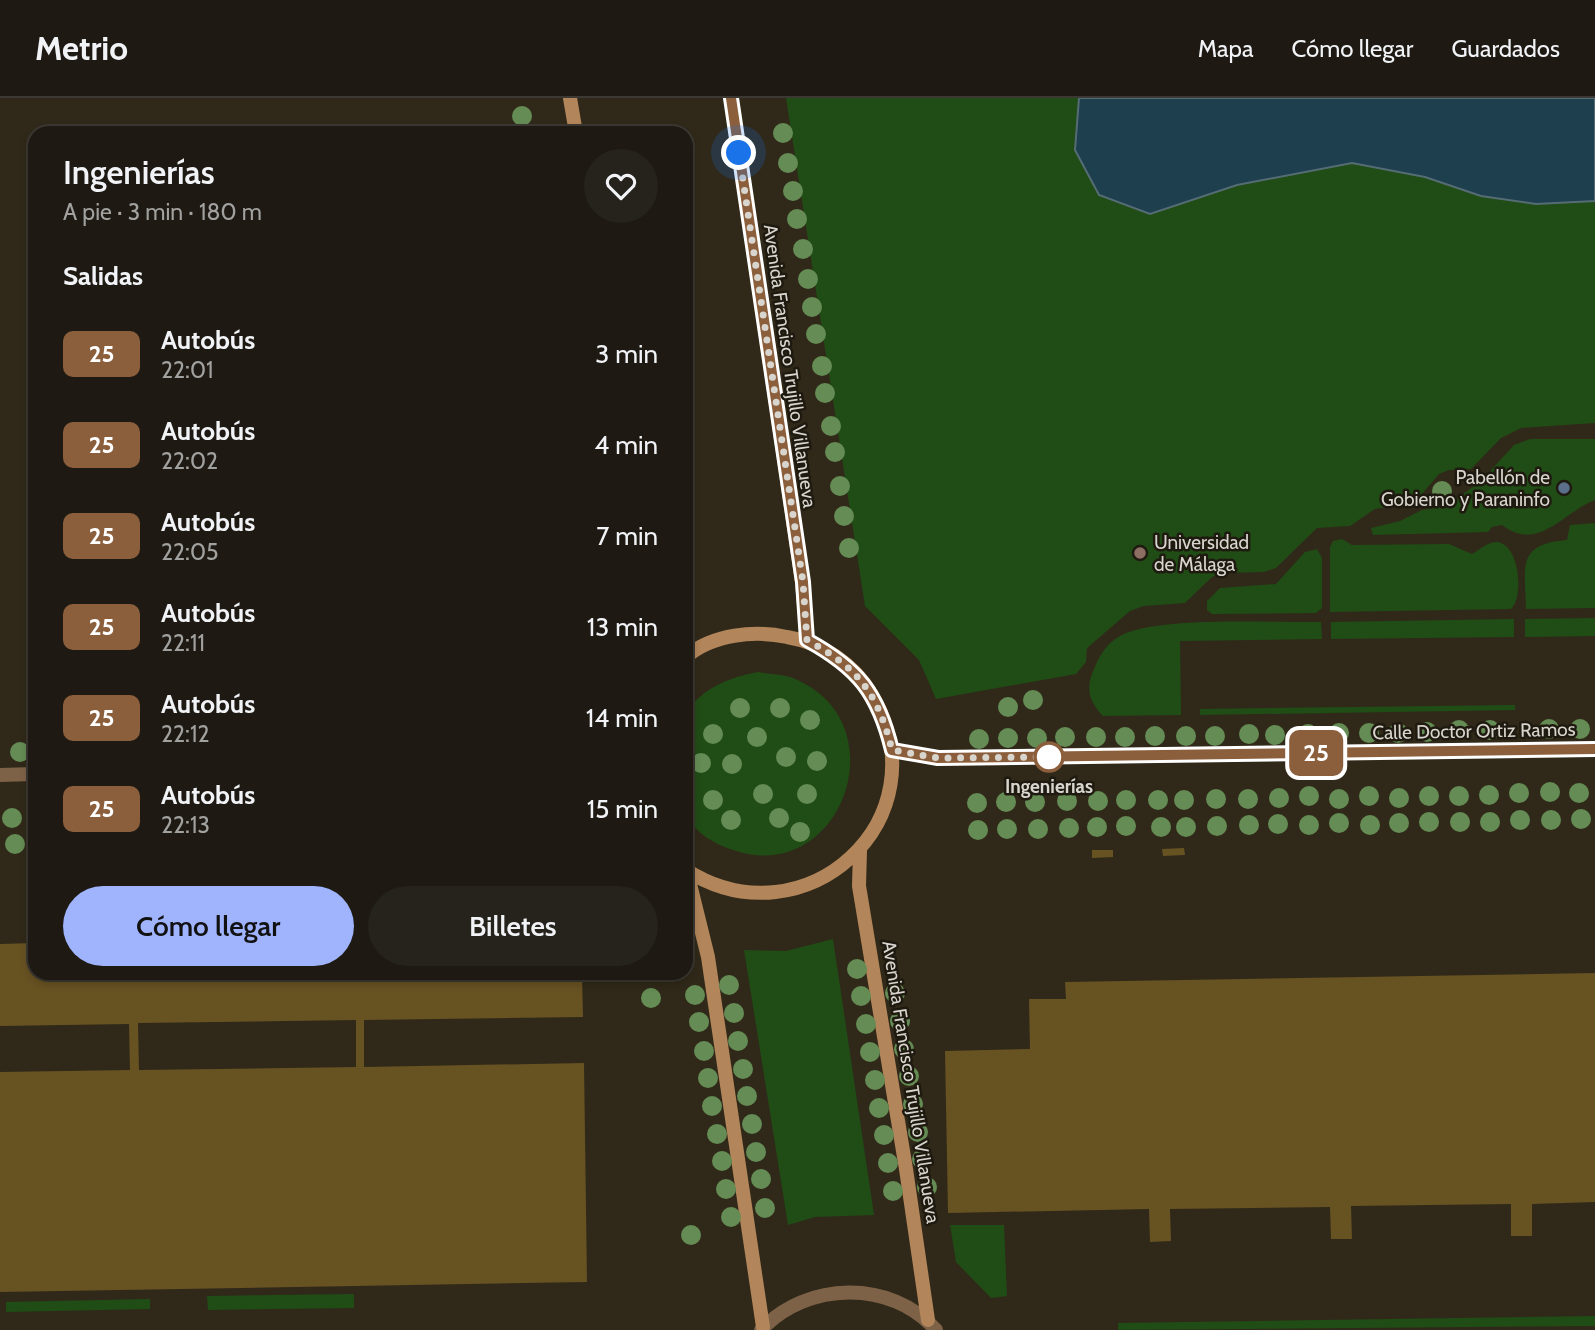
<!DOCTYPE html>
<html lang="es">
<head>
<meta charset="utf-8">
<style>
  :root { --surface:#1e1a13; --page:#26231c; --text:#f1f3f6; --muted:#a1a1a0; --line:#3c3833; --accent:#a0b3fd }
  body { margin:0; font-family:Cabin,sans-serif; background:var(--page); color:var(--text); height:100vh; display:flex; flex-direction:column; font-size:26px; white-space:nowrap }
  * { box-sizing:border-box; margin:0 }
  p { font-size:23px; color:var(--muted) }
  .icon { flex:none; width:38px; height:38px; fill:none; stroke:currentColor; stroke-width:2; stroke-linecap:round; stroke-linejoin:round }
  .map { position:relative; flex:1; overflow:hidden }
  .details { position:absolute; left:28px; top:28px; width:665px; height:854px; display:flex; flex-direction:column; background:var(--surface); border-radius:21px; box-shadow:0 4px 10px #0003,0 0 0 2px var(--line) }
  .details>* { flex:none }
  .badge { padding:0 14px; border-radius:10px; font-size:24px; line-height:46px }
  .you { position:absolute; width:35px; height:35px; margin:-18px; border:5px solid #fff; border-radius:50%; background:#1a73e8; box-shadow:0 0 0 10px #1a73e833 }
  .map>.badge { position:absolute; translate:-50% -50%; box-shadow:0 0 0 4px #fff }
  h2 { padding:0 35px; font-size:26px; line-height:63px }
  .round { display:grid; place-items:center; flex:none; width:74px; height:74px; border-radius:37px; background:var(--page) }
  .summary { display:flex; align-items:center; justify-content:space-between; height:119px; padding:0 35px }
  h1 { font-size:33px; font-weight:600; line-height:52px }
  .primary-button { display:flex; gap:14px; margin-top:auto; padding:14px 35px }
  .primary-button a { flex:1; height:80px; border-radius:42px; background:var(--accent); color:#111; font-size:28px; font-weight:600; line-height:80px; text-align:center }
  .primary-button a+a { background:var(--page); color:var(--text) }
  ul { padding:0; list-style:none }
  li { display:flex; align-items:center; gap:21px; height:91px; padding:0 35px }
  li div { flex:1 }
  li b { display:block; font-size:26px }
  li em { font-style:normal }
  li .badge { min-width:77px; font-weight:700; text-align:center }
  header { display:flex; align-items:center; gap:42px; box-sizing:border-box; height:98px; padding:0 35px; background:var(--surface); border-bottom:2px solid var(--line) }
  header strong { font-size:33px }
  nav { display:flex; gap:38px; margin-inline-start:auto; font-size:24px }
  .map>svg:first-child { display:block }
  .built { fill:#302919; fill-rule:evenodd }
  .green { fill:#204c16 }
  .water { fill:#1d3f4e; stroke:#556c74; stroke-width:2 }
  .building { fill:#675222; fill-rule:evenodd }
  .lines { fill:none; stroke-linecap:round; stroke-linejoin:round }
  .street { stroke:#7e6248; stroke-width:14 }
  .secondary { stroke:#b2855a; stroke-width:14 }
  .tree { fill:#648c54 }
  .line-casing { stroke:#fff; stroke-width:16 }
  .line { stroke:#8b5e3c; stroke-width:10 }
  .walk { stroke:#d8d5ce; stroke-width:7; stroke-dasharray:0 12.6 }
  .service-dot { fill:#5c6f8a; stroke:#1f1a10; stroke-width:2.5 }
  .education-dot { fill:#8d6e63; stroke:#1f1a10; stroke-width:2.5 }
  .stop-dot { fill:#fff; stroke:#8b5e3c; stroke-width:3.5 }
  .labels { text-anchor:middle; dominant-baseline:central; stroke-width:5; stroke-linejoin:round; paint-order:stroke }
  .street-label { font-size:19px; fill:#d8d5ce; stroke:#1f1a10 }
  .poi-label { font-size:19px; fill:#d8d5ce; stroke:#1f1a10; text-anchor:end }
  .stop-label { font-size:19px; font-weight:bold; fill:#d8d5ce; stroke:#1f1a10 }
</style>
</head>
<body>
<header>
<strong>Metrio</strong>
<nav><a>Mapa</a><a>Cómo llegar</a><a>Guardados</a></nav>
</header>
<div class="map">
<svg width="1595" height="1232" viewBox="0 0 1595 1232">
  <rect width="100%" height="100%" fill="#282319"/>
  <path class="built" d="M 0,0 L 1595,0 L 1595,1232 L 0,1232 ZM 35,35 L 686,35 L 686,875 L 35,875 Z"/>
  <path class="green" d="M 786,0 L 1079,0 L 1075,52 L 1150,116 L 1237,87 L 1352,65 L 1425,79 L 1481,98 L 1536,106 L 1595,103 L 1595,325 L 1521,330 L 1501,340 L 1471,371 L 1449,372 L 1439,376 L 1421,397 L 1409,406 L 1375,411 L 1350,428 L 1317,430 L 1276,470 L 1264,474 L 1221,475 L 1212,479 L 1185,505 L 1144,508 L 1130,513 L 1087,550 L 1086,564 L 1076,576 L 936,601 L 919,562 L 865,508 Z
    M 1530,341 L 1595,341 L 1595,402 C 1563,414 1539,455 1502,427 L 1492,429 L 1488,434 L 1373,437 L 1371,430 L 1400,423 L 1422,412 L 1447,408 L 1481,383 L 1514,347 Z
    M 1595,425 L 1595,510 L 1526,511 C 1525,469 1516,446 1567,442 L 1570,427 Z
    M 1342,441 L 1352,447 L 1449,446 L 1472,456 C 1481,451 1487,444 1497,444 C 1520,446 1524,500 1511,511 L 1330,514 L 1330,449 L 1333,443 Z
    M 1317,451 L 1322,460 L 1322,510 L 1316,515 L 1212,516 L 1207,512 L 1207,503 L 1220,490 L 1276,486 L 1305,454 Z
    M 1595,520 L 1595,538 L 1525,539 L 1525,521 Z
    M 1514,521 L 1514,539 L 1331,541 L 1331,524 Z
    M 1321,524 L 1322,541 L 1180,543 L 1181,617 L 1103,618 C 1089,604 1085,590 1094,571 C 1099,558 1107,545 1120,538 C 1155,518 1276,525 1321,524 Z
    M 758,574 C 769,576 781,576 790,579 C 902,620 843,790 733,752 C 713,746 697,735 686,718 L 686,613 C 707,588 728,580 758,574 Z
    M 1515,607 L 1515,612 L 1200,617 L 1200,611 Z
    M 833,841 L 874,1117 L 815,1119 L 788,1127 L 744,852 L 786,853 Z
    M 950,1127 L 1004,1127 L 1007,1198 L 991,1200 L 956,1164 Z
    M 354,1196 L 354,1210 L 208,1212 L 207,1198 Z
    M 150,1201 L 150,1211 L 6,1214 L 6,1204 Z
    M 1595,1218 L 1595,1228 L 1118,1232 L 1118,1225 Z"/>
  <path class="water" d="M 1079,0 L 1595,0 L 1595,103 L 1536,106 L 1481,98 L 1425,79 L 1352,65 L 1237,87 L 1150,116 L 1099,97 L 1075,52 Z"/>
  <path class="building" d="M 1184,750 L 1185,757 L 1163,758 L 1162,751 Z
    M 1092,752 L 1113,752 L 1113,759 L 1092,760 Z
    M 35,845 L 35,875 L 582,875 L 583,919 L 364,922 L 364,969 L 584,965 L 587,1184 L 0,1194 L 0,974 L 130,972 L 129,926 L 0,928 L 0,846 ZM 356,922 L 356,969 L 139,972 L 138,925 Z
    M 1595,875 L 1595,1104 L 1532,1106 L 1532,1138 L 1511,1138 L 1511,1106 L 1351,1108 L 1352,1141 L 1331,1141 L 1330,1109 L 1170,1111 L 1171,1143 L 1150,1144 L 1149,1111 L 948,1115 L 945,953 L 1030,951 L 1029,901 L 1066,901 L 1065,884 Z"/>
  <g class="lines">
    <path class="street" d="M 893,652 L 938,660 L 1595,651
      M 0,677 L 35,676
      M 761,1232 C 807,1183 891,1181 936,1232"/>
    <path class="secondary" d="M 570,0 L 576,35
      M 731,0 L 802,484 L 807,542
      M 686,559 C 712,536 755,532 787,539 C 823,545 854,566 872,597 C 945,720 805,848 686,772
      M 860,752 L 859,788 L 906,1071 L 928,1222
      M 687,774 L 708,859 L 763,1229"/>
  </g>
  <g class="tree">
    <circle cx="522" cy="18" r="10"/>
    <circle cx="783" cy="35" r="10"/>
    <circle cx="788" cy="65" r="10"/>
    <circle cx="793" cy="93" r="10"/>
    <circle cx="797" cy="121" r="10"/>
    <circle cx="803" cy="151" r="10"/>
    <circle cx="808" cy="181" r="10"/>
    <circle cx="812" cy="209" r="10"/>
    <circle cx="816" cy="236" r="10"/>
    <circle cx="822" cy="268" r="10"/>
    <circle cx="825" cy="295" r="10"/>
    <circle cx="831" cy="328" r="10"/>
    <circle cx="835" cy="354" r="10"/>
    <circle cx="840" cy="388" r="10"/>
    <circle cx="1442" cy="393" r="10"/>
    <circle cx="844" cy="418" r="10"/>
    <circle cx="849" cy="450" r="10"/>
    <circle cx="1033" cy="602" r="10"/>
    <circle cx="1008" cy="609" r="10"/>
    <circle cx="740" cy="610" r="10"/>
    <circle cx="780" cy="610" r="10"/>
    <circle cx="810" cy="622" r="10"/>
    <circle cx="1549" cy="631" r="10"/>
    <circle cx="1580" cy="631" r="10"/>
    <circle cx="1459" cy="632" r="10"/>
    <circle cx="1490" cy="632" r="10"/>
    <circle cx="1427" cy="634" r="10"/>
    <circle cx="1339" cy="635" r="10"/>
    <circle cx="1369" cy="635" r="10"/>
    <circle cx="1398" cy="635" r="10"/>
    <circle cx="713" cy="636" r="10"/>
    <circle cx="1249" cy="636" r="10"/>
    <circle cx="1308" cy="636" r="10"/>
    <circle cx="1275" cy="637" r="10"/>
    <circle cx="1155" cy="638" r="10"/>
    <circle cx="1186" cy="638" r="10"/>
    <circle cx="1215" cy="638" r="10"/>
    <circle cx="757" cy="639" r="10"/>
    <circle cx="1065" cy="639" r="10"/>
    <circle cx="1096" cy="639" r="10"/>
    <circle cx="1125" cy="639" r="10"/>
    <circle cx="1008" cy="640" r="10"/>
    <circle cx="1037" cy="640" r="10"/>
    <circle cx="979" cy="641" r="10"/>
    <circle cx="20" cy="654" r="10"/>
    <circle cx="786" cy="659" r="10"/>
    <circle cx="817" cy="663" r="10"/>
    <circle cx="701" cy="665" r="10"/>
    <circle cx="732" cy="666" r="10"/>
    <circle cx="1550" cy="694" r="10"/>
    <circle cx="1519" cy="695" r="10"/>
    <circle cx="1579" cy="695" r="10"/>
    <circle cx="763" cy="696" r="10"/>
    <circle cx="807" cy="696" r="10"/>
    <circle cx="1489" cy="697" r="10"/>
    <circle cx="1309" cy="698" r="10"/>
    <circle cx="1369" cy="698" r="10"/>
    <circle cx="1429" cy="698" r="10"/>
    <circle cx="1459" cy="698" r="10"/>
    <circle cx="1279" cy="700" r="10"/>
    <circle cx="1399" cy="700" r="10"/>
    <circle cx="1216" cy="701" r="10"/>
    <circle cx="1248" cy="701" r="10"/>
    <circle cx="1339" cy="701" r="10"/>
    <circle cx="713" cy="702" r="10"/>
    <circle cx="1126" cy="702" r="10"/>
    <circle cx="1158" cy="702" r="10"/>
    <circle cx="1184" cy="702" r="10"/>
    <circle cx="1067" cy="703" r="10"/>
    <circle cx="1098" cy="703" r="10"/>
    <circle cx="1006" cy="704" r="10"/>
    <circle cx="1035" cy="704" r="10"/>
    <circle cx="977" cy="705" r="10"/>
    <circle cx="12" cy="720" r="10"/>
    <circle cx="779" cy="720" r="10"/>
    <circle cx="1581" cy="721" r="10"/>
    <circle cx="731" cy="722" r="10"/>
    <circle cx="1520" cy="722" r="10"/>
    <circle cx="1551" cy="722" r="10"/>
    <circle cx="1429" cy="724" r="10"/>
    <circle cx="1460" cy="724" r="10"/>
    <circle cx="1490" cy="724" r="10"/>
    <circle cx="1339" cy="725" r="10"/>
    <circle cx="1399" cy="725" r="10"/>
    <circle cx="1278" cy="726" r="10"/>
    <circle cx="1249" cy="727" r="10"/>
    <circle cx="1309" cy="727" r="10"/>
    <circle cx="1370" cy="727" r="10"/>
    <circle cx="1126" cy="728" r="10"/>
    <circle cx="1217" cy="728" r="10"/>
    <circle cx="1097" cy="729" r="10"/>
    <circle cx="1161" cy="729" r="10"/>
    <circle cx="1186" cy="729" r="10"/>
    <circle cx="1069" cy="730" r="10"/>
    <circle cx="1007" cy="731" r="10"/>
    <circle cx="1038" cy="731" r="10"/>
    <circle cx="978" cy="732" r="10"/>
    <circle cx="800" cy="734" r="10"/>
    <circle cx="15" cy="746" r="10"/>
    <circle cx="857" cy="871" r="10"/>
    <circle cx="729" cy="887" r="10"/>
    <circle cx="895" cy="895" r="10"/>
    <circle cx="695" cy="897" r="10"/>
    <circle cx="861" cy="898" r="10"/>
    <circle cx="651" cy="900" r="10"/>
    <circle cx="734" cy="915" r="10"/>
    <circle cx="900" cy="923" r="10"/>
    <circle cx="699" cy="924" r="10"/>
    <circle cx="866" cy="926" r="10"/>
    <circle cx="738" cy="943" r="10"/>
    <circle cx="904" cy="951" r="10"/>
    <circle cx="704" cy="953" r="10"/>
    <circle cx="870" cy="954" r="10"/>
    <circle cx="743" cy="971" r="10"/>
    <circle cx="909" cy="978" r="10"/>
    <circle cx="708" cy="980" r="10"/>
    <circle cx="875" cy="982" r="10"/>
    <circle cx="747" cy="998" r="10"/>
    <circle cx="913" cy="1006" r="10"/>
    <circle cx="712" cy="1008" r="10"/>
    <circle cx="879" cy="1010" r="10"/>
    <circle cx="752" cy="1026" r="10"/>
    <circle cx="918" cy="1034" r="10"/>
    <circle cx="717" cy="1036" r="10"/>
    <circle cx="884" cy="1037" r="10"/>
    <circle cx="756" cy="1054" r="10"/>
    <circle cx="922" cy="1061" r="10"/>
    <circle cx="722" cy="1063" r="10"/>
    <circle cx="888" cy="1065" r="10"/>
    <circle cx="761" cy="1081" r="10"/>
    <circle cx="927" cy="1089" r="10"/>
    <circle cx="726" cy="1091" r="10"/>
    <circle cx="893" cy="1093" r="10"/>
    <circle cx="765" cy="1110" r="10"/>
    <circle cx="731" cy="1119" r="10"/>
    <circle cx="691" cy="1137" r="10"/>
  </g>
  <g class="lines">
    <defs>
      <path id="line" d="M 731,0 L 803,484 L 807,542 C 858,570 878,595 892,652 L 938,660 L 1595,651"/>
    </defs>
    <use href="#line" class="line-casing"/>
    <use href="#line" class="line"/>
    <path class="walk" d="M 739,55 L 803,484 L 807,542 C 858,570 878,595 892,652 L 938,660 L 1049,659"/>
  </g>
  <circle class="service-dot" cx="1564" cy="390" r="7"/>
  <circle class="education-dot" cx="1140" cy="455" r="7"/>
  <circle class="stop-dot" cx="1049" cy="659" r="14"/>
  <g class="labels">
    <g class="street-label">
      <text transform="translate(790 268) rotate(82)">Avenida Francisco Trujillo Villanueva</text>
      <text transform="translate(1474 633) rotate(-1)">Calle Doctor Ortiz Ramos</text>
      <text transform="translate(911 984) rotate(81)">Avenida Francisco Trujillo Villanueva</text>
    </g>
    <g class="poi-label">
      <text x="1550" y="379">Pabellón de<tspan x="1550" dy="22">Gobierno y Paraninfo</tspan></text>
      <text x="1154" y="444" text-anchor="start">Universidad<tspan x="1154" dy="22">de Málaga</tspan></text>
    </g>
    <g class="stop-label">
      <text x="1049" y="688">Ingenierías</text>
    </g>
  </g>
</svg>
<div class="you" style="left:739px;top:55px"></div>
<b class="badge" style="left:1316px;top:655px;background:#8b5e3c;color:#fff">25</b>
<section class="details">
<div class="summary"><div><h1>Ingenierías</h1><p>A pie · 3 min · 180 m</p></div><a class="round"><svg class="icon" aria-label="heart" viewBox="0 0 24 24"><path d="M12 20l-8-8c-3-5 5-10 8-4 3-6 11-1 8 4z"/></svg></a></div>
<h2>Salidas</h2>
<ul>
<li><span class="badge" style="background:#8b5e3c;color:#fff">25</span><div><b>Autobús</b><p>22:01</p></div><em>3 min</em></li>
<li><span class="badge" style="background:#8b5e3c;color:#fff">25</span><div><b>Autobús</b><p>22:02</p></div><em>4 min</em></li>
<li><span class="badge" style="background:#8b5e3c;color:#fff">25</span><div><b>Autobús</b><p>22:05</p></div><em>7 min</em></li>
<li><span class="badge" style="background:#8b5e3c;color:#fff">25</span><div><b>Autobús</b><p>22:11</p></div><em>13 min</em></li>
<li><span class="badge" style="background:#8b5e3c;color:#fff">25</span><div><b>Autobús</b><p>22:12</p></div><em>14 min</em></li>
<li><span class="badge" style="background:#8b5e3c;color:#fff">25</span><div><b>Autobús</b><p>22:13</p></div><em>15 min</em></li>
</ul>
<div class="primary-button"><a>Cómo llegar</a><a>Billetes</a></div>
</section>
</div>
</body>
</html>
